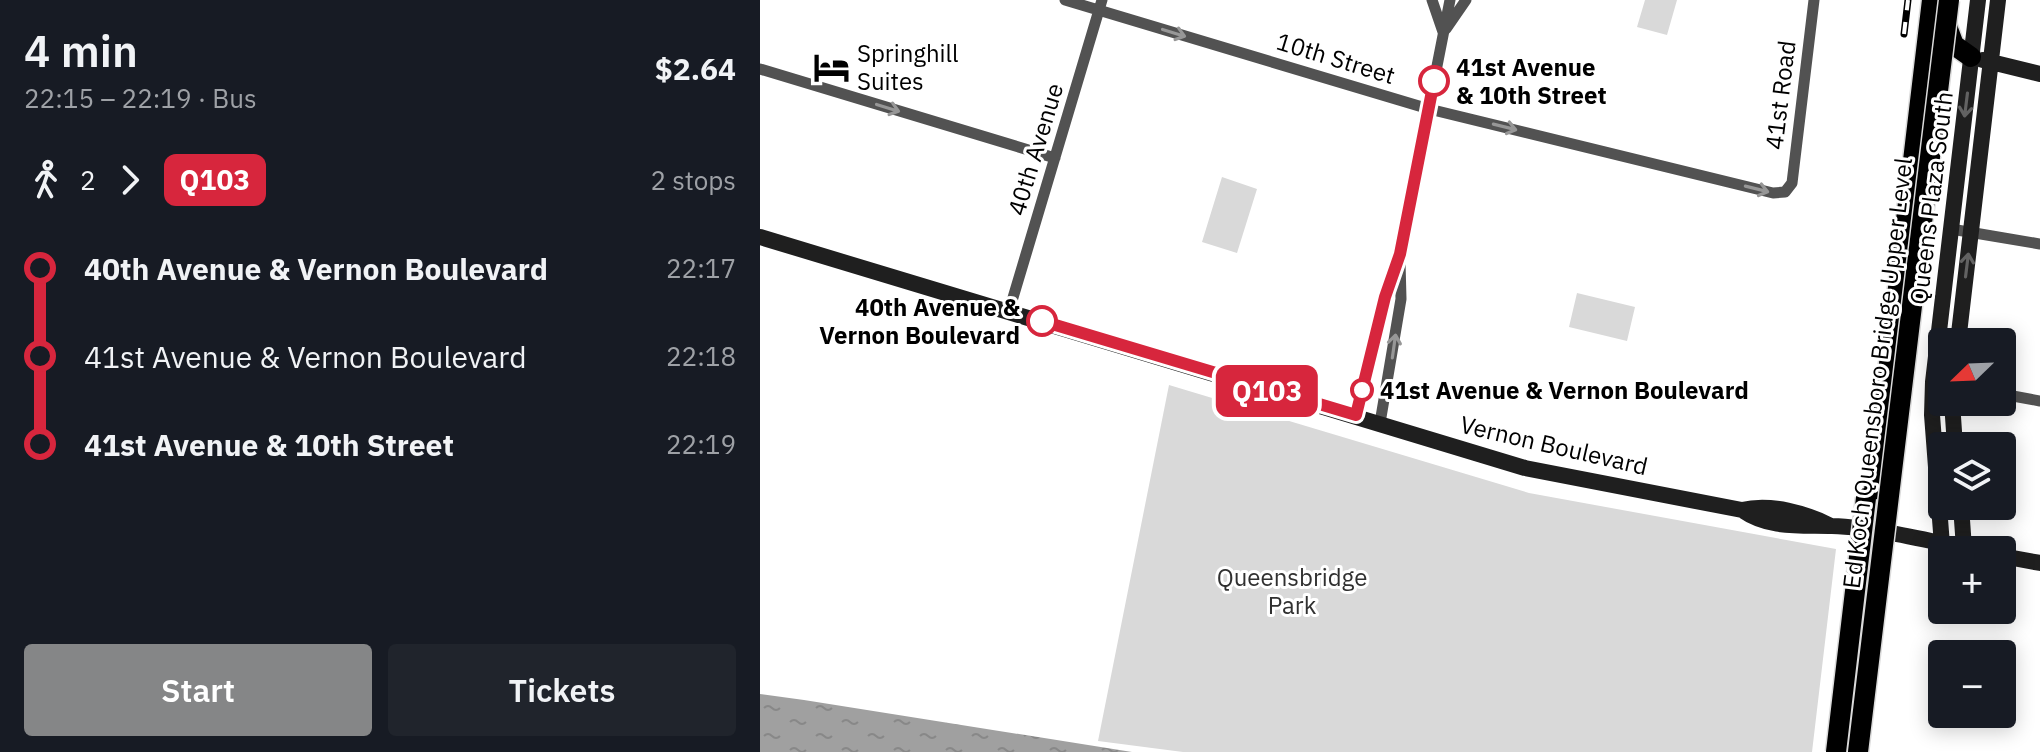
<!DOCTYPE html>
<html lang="en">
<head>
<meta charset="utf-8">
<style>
  :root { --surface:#171b24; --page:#20242c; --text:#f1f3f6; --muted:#9ea1a6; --accent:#858687 }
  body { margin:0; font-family:"IBM Plex Sans",sans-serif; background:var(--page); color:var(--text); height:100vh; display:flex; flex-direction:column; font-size:30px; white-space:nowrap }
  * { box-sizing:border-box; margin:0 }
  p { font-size:26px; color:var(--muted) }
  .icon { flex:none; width:44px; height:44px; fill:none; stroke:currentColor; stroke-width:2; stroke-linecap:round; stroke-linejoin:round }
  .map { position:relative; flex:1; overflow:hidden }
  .details { display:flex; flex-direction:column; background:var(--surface); width:760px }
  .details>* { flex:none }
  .badge { padding:0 16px; border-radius:12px; font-size:28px; line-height:52px }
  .needle { width:52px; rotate:247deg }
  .controls { position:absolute; left:1168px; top:328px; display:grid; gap:16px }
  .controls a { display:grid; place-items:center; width:88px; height:88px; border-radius:8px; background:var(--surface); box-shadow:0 4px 20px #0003; font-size:40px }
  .map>.badge { position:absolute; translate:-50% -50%; box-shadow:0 0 0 4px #fff }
  .legs { display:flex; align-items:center; gap:12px; height:88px; padding:0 24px; font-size:26px }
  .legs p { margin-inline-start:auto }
  .overview { display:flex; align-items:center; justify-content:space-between; height:136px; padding:0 24px }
  h1 { font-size:44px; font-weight:600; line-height:60px }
  .button { display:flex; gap:16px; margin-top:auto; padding:16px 24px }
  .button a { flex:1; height:92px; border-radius:8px; background:var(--accent); color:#fff; font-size:32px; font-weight:600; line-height:92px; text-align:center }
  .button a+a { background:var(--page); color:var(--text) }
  ul { padding:0 24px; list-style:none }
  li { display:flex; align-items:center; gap:28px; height:88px; font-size:30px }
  li i { display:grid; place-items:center; width:12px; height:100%; margin:0 10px; background:currentColor }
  li i::after { content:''; width:20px; height:20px; margin:-10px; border:6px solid; border-radius:50%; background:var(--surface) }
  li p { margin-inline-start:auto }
  li:first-child i { background:linear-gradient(#0000 50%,currentColor 0) }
  li:last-child i { background:linear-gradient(currentColor 50%,#0000 0) }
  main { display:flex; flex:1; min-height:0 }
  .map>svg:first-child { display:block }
  .green { fill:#d9d9d9 }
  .water { fill:url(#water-ripples) }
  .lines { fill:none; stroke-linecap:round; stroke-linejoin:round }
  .highway-casing { stroke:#dbdbdb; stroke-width:23 }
  .street { stroke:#525252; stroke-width:11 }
  .secondary { stroke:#1f1f1f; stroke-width:16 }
  .highway { stroke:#000; stroke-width:20 }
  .rail-casing { stroke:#000; stroke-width:7 }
  .rail { stroke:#fff; stroke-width:4; stroke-dasharray:12; stroke-linecap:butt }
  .highway-bridge-casing { stroke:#dbdbdb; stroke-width:23; stroke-linecap:butt }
  .highway-bridge { stroke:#000; stroke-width:20 }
  .oneway { stroke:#979797 }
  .oneway2 { stroke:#626262 }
  .line-1-casing { stroke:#fff; stroke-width:18 }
  .line-1 { stroke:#d7263d; stroke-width:12 }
  .stop-1-dot { fill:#fff; stroke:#d7263d; stroke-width:4 }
  .labels { text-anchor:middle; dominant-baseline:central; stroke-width:6; stroke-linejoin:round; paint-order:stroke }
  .poi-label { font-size:24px; fill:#000; stroke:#fff; text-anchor:start }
  .street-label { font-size:24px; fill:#000; stroke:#fff }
  .stop-label { font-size:24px; font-weight:bold; fill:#000; stroke:#fff; text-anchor:start }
  .park-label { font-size:24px; fill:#303030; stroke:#fff }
</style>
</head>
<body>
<main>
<section class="details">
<div class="overview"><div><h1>4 min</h1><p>22:15 – 22:19 · Bus</p></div><b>$2.64</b></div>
<div class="legs"><svg class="icon" aria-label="walk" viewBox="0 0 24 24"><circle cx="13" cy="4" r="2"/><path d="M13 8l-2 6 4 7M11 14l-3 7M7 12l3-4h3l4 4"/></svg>2<svg class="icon" aria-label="forward" viewBox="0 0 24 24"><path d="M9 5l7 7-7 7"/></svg><b class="badge" style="background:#d7263d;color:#fff">Q103</b><p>2 stops</p></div>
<ul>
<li><i style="color:#d7263d"></i><b>40th Avenue &amp; Vernon Boulevard</b><p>22:17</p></li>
<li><i style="color:#d7263d"></i><span>41st Avenue &amp; Vernon Boulevard</span><p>22:18</p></li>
<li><i style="color:#d7263d"></i><b>41st Avenue &amp; 10th Street</b><p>22:19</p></li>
</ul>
<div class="button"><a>Start</a><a>Tickets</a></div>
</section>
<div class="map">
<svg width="1280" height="752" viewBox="0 0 1280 752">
  <defs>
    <pattern id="water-ripples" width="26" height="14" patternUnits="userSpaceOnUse" patternTransform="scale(2)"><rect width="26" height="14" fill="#a0a0a0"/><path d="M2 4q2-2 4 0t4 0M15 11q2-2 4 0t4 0" fill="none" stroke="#888"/></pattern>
  </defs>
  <rect width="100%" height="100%" fill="#fff"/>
  <path class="green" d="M 885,0 L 917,0 L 907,35 L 877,27 Z
    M 462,177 L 497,189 L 477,253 L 442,242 Z
    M 817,293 L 875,307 L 867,341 L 809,327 Z
    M 409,385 L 769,493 L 1076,549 L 1052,752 L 423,752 L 338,741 Z"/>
  <path class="water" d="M 0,694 L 44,700 L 372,752 L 0,752 Z"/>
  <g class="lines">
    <defs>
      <path id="highway" d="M 1185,21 L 1194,45 L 1211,57
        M 1113,499 L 1172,0"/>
    </defs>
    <use href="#highway" class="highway-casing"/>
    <path class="street" d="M 305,0 L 669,109 L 1013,193 L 1025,192 L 1032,183 L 1054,0
      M 672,0 L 683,32
      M 686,29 L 706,0
      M 0,69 L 295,158
      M 1191,229 L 1280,244
      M 249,311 L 342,0
      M 1242,394 L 1280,401
      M 596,415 L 625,297 L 640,254 L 690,0
      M 620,423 L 641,299 L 640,262"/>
    <path class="secondary" d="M 1223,60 L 1280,74
      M 0,237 L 765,468 L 982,510 C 1010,503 1046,513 1071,526
      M 1198,342 L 1238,0
      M 1192,402 L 1195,446
      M 1201,506 L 1204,548
      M 982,510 C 1009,529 1040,525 1072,526 C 1112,527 1172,541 1213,550
      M 1182,545 L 1172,415 L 1173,382 L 1218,0
      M 1242,556 L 1280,563"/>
    <use href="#highway" class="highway"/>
    <defs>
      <path id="rail" d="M 1144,34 L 1148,0"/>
    </defs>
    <use href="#rail" class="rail-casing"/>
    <use href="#rail" class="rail"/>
    <defs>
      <path id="highway-bridge" d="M 1076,752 L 1106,498
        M 1098,752 L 1189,0"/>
    </defs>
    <use href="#highway-bridge" class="highway-bridge-casing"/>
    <use href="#highway-bridge" class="highway-bridge"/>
  </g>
  <defs><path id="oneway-shaft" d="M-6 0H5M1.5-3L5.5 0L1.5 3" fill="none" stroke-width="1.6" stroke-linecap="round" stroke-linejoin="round" transform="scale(2)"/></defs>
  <g class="oneway">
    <use href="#oneway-shaft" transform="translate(414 33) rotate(17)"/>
    <use href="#oneway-shaft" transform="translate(128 108) rotate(17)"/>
    <use href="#oneway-shaft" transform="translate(745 127) rotate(14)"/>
    <use href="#oneway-shaft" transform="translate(997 189) rotate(14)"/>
    <use href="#oneway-shaft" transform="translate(634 346) rotate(-82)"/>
  </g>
  <g class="oneway2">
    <use href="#oneway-shaft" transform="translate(1206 105) rotate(97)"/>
    <use href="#oneway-shaft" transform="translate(1207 265) rotate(-83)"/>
  </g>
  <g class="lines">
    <defs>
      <path id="line-1" d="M 282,321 L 596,415 L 625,297 L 640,254 L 674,81"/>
    </defs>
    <use href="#line-1" class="line-1-casing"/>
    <use href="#line-1" class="line-1"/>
  </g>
  <defs>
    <symbol id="hotel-bare" viewBox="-9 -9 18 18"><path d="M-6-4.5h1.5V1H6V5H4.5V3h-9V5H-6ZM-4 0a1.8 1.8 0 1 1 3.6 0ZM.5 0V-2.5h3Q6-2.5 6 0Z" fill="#000" stroke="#fff" stroke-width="2.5" paint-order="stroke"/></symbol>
  </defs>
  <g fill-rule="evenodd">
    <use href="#hotel-bare" x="46" y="42" width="51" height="51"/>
  </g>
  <g class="stop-1-dot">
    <circle cx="674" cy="81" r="14"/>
    <circle cx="282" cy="321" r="14"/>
    <circle cx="602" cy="390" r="10"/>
  </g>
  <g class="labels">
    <g class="poi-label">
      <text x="97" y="53">Springhill<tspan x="97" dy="28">Suites</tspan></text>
    </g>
    <g class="street-label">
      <text transform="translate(576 58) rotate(17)">10th Street</text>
      <text transform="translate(1020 95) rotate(-83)">41st Road</text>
      <text transform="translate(275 149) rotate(-73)">40th Avenue</text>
      <text transform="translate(1171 198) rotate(-83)">Queens Plaza South</text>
      <text transform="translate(1117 373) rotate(-83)">Ed Koch Queensboro Bridge Upper Level</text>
      <text transform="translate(794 445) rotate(13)">Vernon Boulevard</text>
    </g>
    <g class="stop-label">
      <text x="696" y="67">41st Avenue<tspan x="696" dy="28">&amp; 10th Street</tspan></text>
      <text x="260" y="307" text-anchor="end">40th Avenue &amp;<tspan x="260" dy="28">Vernon Boulevard</tspan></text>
      <text x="620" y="390">41st Avenue &amp; Vernon Boulevard</text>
    </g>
    <g class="park-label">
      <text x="532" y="577">Queensbridge<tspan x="532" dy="28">Park</tspan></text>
    </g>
  </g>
</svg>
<div class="controls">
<a><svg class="needle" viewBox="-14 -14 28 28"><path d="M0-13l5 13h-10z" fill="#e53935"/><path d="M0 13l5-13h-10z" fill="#9ea1a6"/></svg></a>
<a><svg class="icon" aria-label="layers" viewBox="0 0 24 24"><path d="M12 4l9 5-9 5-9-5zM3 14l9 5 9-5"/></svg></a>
<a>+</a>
<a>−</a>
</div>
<b class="badge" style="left:507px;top:391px;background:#d7263d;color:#fff">Q103</b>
</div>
</main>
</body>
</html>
